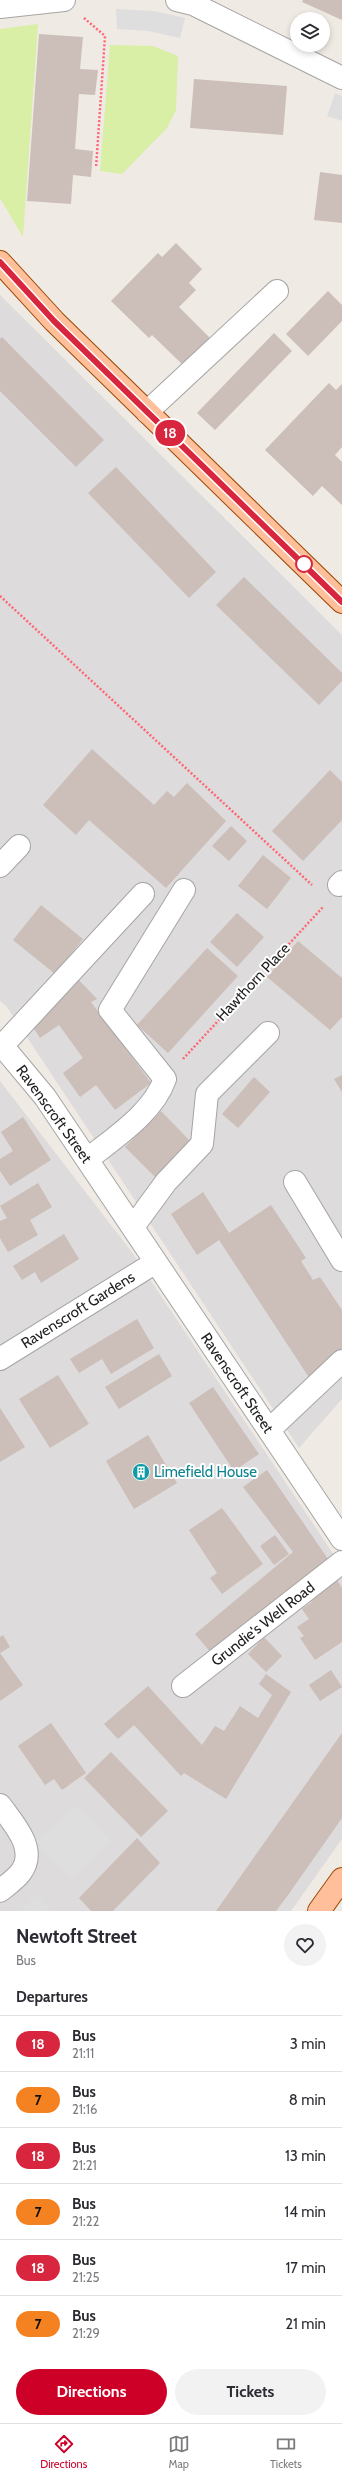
<!DOCTYPE html>
<html lang="en">
<head>
<meta charset="utf-8">
<style>
  :root { --surface:#fff; --page:#f2f2f3; --text:#2b2b33; --muted:#7c7c81; --line:#e1e1e2; --accent:#cd0028 }
  body { margin:0; font-family:Cabin,sans-serif; background:var(--page); color:var(--text); height:100vh; display:flex; flex-direction:column; font-size:15px; white-space:nowrap }
  * { box-sizing:border-box; margin:0 }
  p { font-size:13px; color:var(--muted) }
  .icon { flex:none; width:22px; height:22px; fill:none; stroke:currentColor; stroke-width:2; stroke-linecap:round; stroke-linejoin:round }
  .map { position:relative; height:1911px; overflow:hidden }
  .side { display:flex; flex-direction:column; background:var(--surface); flex:1 }
  .side>* { flex:none }
  .badge { padding:0 8px; border-radius:13px; font-size:14px; line-height:26px }
  .tools { position:absolute; left:290px; top:12px; display:grid; gap:8px }
  .tools a { display:grid; place-items:center; width:40px; height:40px; border-radius:50%; background:var(--surface); box-shadow:0 2px 6px #0003; font-size:20px }
  .map>.badge { position:absolute; translate:-50% -50%; box-shadow:0 0 0 2px #fff }
  h2 { padding:0 16px; font-size:15px; line-height:36px }
  .round { display:grid; place-items:center; flex:none; width:42px; height:42px; border-radius:21px; background:var(--page) }
  .summary { display:flex; align-items:center; justify-content:space-between; height:68px; padding:0 16px }
  h1 { font-size:19px; font-weight:700; line-height:30px }
  .primary-button { display:flex; gap:8px; margin-top:auto; padding:8px 16px }
  .primary-button a { flex:1; height:46px; border-radius:24px; background:var(--accent); color:#fff; font-size:16px; font-weight:700; line-height:46px; text-align:center }
  .primary-button a+a { background:var(--page); color:var(--text) }
  ul { padding:0; list-style:none }
  li { display:flex; align-items:center; gap:12px; height:56px; padding:0 16px; border-top:1px solid var(--line) }
  li div { flex:1 }
  li b { display:block; font-size:15px }
  li em { font-style:normal }
  li .badge { min-width:44px; font-weight:700; text-align:center }
  .tabs { display:flex; justify-content:space-around; align-items:center; height:56px; border-top:1px solid var(--line); background:var(--surface); font-size:11px; color:var(--muted) }
  .tabs a { display:grid; justify-items:center; gap:2px }
  .tabs .active { color:var(--accent) }
  .map>svg:first-child { display:block }
  .residential { fill:#dddbdb }
  .grass { fill:#d8efa5 }
  .parking { fill:#dedede }
  .building { fill:#ccbeb9 }
  .lines { fill:none; stroke-linecap:round; stroke-linejoin:round }
  .minor-casing { stroke:#a5a5a5; stroke-width:24 }
  .major-casing { stroke:#994800; stroke-width:24 }
  .path { stroke:#ff6674; stroke-width:2.5; stroke-dasharray:2 2; stroke-linecap:butt }
  .minor { stroke:#fff; stroke-width:22 }
  .major { stroke:#ffbf9a; stroke-width:22 }
  .line-casing { stroke:#fff; stroke-width:9 }
  .line { stroke:#d7263d; stroke-width:6 }
  .stop-dot { fill:#fff; stroke:#d7263d; stroke-width:2 }
  .labels { text-anchor:middle; dominant-baseline:central; stroke-width:4; stroke-linejoin:round; paint-order:stroke }
  .street-label { font-size:15px; fill:#1e1e1e; stroke:#fff }
  .culture-label { font-size:15px; fill:#0d838f; stroke:#fff; text-anchor:start }
</style>
</head>
<body>
<div class="map">
<svg width="342" height="1911" viewBox="0 0 342 1911">
  <rect width="100%" height="100%" fill="#f0eae4"/>
  <path class="residential" d="M 0,295 L 342,635 L 342,1399 L 299,1448 L 7,1007 L 0,1001 Z
    M 0,1081 L 131,1251 L 342,1567 L 342,1839 L 291,1911 L 0,1911 Z"/>
  <path class="grass" d="M 38,24 L 23,237 L 0,198 L 0,29 Z
    M 110,45 L 153,46 L 178,56 L 176,110 L 167,128 L 122,174 L 100,171 Z"/>
  <path class="parking" d="M 116,9 L 154,11 L 185,18 L 180,38 L 148,31 L 117,29 Z
    M 335,93 L 342,96 L 342,121 L 327,116 Z
    M 77,1805 L 111,1842 L 71,1879 L 36,1842 Z
    M 36,1895 L 52,1911 L 20,1911 Z"/>
  <path class="building" d="M 303,0 L 342,0 L 342,20 L 302,2 Z
    M 39,34 L 83,37 L 80,69 L 98,70 L 95,95 L 79,94 L 75,149 L 93,151 L 91,177 L 73,175 L 71,204 L 27,201 Z
    M 194,79 L 287,86 L 283,135 L 190,128 Z
    M 320,172 L 342,175 L 342,223 L 314,220 Z
    M 176,243 L 202,269 L 189,283 L 196,290 L 179,307 L 210,338 L 184,366 L 152,335 L 149,338 L 111,301 L 158,253 L 162,257 Z
    M 328,291 L 342,305 L 342,321 L 308,356 L 286,334 Z
    M 274,333 L 292,351 L 215,430 L 197,413 Z
    M 2,337 L 104,440 L 76,467 L 0,391 L 0,339 Z
    M 329,383 L 336,390 L 342,384 L 342,447 L 335,455 L 342,462 L 342,505 L 322,486 L 313,496 L 265,450 Z
    M 116,467 L 216,572 L 189,598 L 88,493 Z
    M 244,577 L 342,673 L 342,681 L 319,705 L 216,605 Z
    M 92,749 L 154,805 L 167,791 L 174,797 L 187,783 L 226,821 L 166,888 L 89,820 L 76,835 L 43,805 Z
    M 330,770 L 342,782 L 342,820 L 303,861 L 272,831 Z
    M 231,826 L 247,841 L 229,861 L 212,846 Z
    M 263,855 L 291,878 L 267,909 L 238,886 Z
    M 41,905 L 83,939 L 55,974 L 13,940 Z
    M 237,913 L 264,937 L 237,967 L 210,942 Z
    M 298,941 L 342,978 L 342,1017 L 330,1030 L 267,977 Z
    M 207,948 L 238,976 L 168,1053 L 137,1025 Z
    M 75,976 L 97,999 L 91,1002 L 151,1083 L 115,1110 L 96,1085 L 80,1097 L 63,1073 L 83,1058 L 59,1025 L 40,1038 L 33,1027 Z
    M 342,1075 L 342,1092 L 334,1079 Z
    M 254,1077 L 270,1092 L 238,1128 L 222,1114 Z
    M 161,1111 L 190,1141 L 155,1177 L 125,1147 Z
    M 23,1117 L 51,1160 L 10,1186 L 0,1171 L 0,1159 L 13,1151 L 1,1132 Z
    M 38,1183 L 52,1207 L 30,1220 L 38,1235 L 8,1252 L 0,1238 L 0,1221 L 7,1218 L 0,1206 Z
    M 203,1192 L 229,1233 L 271,1205 L 306,1258 L 301,1261 L 313,1280 L 320,1277 L 342,1310 L 342,1353 L 312,1382 L 219,1240 L 197,1255 L 171,1214 Z
    M 64,1234 L 79,1259 L 41,1283 L 35,1272 L 22,1280 L 13,1266 Z
    M 137,1319 L 154,1348 L 111,1374 L 102,1359 L 79,1373 L 70,1359 Z
    M 159,1354 L 172,1376 L 119,1409 L 105,1387 Z
    M 58,1375 L 89,1424 L 50,1448 L 19,1399 Z
    M 213,1387 L 259,1454 L 234,1471 L 189,1403 Z
    M 0,1408 L 25,1447 L 0,1462 Z
    M 148,1435 L 177,1483 L 134,1509 L 106,1461 Z
    M 267,1470 L 328,1559 L 213,1655 L 195,1634 L 293,1552 L 243,1487 Z
    M 222,1508 L 263,1564 L 222,1594 L 210,1578 L 217,1573 L 189,1530 Z
    M 275,1535 L 289,1554 L 274,1565 L 260,1546 Z
    M 337,1580 L 342,1588 L 342,1642 L 315,1660 L 300,1638 L 304,1636 L 297,1627 L 309,1619 L 302,1609 L 312,1602 L 310,1599 Z
    M 3,1635 L 10,1647 L 0,1653 L 23,1685 L 0,1701 L 0,1637 Z
    M 264,1637 L 282,1656 L 266,1672 L 248,1654 Z
    M 331,1670 L 342,1687 L 320,1701 L 309,1685 Z
    M 266,1674 L 291,1692 L 226,1799 L 184,1773 L 181,1776 L 134,1725 L 118,1739 L 104,1724 L 148,1686 L 202,1745 L 215,1726 L 224,1731 L 240,1706 L 258,1718 L 272,1695 L 259,1684 Z
    M 51,1723 L 86,1773 L 62,1790 L 54,1779 L 45,1785 L 18,1746 Z
    M 342,1733 L 342,1818 L 288,1895 L 276,1911 L 216,1911 Z
    M 111,1752 L 168,1811 L 141,1837 L 84,1778 Z
    M 137,1838 L 160,1863 L 113,1911 L 91,1911 L 79,1898 Z"/>
  <g class="lines">
    <defs>
      <path id="minor" d="M 177,0 L 193,4 L 342,78
        M 0,7 L 64,0
        M 147,412 L 277,291
        M 0,866 L 19,846
        M 339,885 L 342,882
        M 0,1043 L 45,1097 L 342,1539
        M 3,1045 L 143,894
        M 88,1159 C 115,1137 153,1113 165,1079 L 110,1010 L 184,890
        M 295,1182 L 342,1260
        M 133,1227 L 166,1182 L 202,1144 L 207,1094 L 268,1033
        M 0,1359 L 156,1262
        M 269,1430 L 342,1361
        M 183,1686 L 342,1562
        M 0,1805 C 13,1823 38,1849 21,1872 C 16,1879 7,1885 0,1891"/>
      <path id="major" d="M 0,262 L 54,321 L 342,602
        M 319,1911 L 342,1879"/>
    </defs>
    <use href="#minor" class="minor-casing"/>
    <use href="#major" class="major-casing"/>
    <path class="path" d="M 84,18 L 105,36 L 96,168
      M 0,596 L 312,885
      M 183,1059 L 323,907"/>
    <use href="#minor" class="minor"/>
    <use href="#major" class="major"/>
  </g>
  <g class="lines">
    <defs>
      <path id="line" d="M 0,262 L 54,321 L 342,602"/>
    </defs>
    <use href="#line" class="line-casing"/>
    <use href="#line" class="line"/>
  </g>
  <defs>
    <symbol id="building-disc" viewBox="-11 -11 22 22"><circle r="9.5" fill="#0f9aa8" stroke="#fff"/><path d="M-4-6H4V6H1V3H-1V6H-4ZM-2.5-4.3h1.7v1.8h-1.7ZM.8-4.3h1.7v1.8H.8ZM-2.5-1h1.7V.8h-1.7ZM.8-1h1.7V.8H.8Z" fill="#fff"/></symbol>
  </defs>
  <g fill-rule="evenodd">
    <use href="#building-disc" x="131" y="1462" width="20" height="20"/>
  </g>
  <circle class="stop-dot" cx="304" cy="564" r="8"/>
  <g class="labels">
    <g class="street-label">
      <text transform="translate(253 982) rotate(-47)">Hawthorn Place</text>
      <text transform="translate(54 1114) rotate(54)">Ravenscroft Street</text>
      <text transform="translate(78 1310) rotate(-32)">Ravenscroft Gardens</text>
      <text transform="translate(237 1383) rotate(56)">Ravenscroft Street</text>
      <text transform="translate(263 1624) rotate(-38)">Grundie's Well Road</text>
    </g>
    <g class="culture-label">
      <text x="154" y="1472">Limefield House</text>
    </g>
  </g>
</svg>
<div class="tools">
<a><svg class="icon" aria-label="layers" viewBox="0 0 24 24"><path d="M12 4l9 5-9 5-9-5zM3 14l9 5 9-5"/></svg></a>
</div>
<b class="badge" style="left:170px;top:433px;background:#d7263d;color:#fff">18</b>
</div>
<section class="side">
<div class="summary"><div><h1>Newtoft Street</h1><p>Bus</p></div><a class="round"><svg class="icon" aria-label="heart" viewBox="0 0 24 24"><path d="M12 20l-8-8c-3-5 5-10 8-4 3-6 11-1 8 4z"/></svg></a></div>
<h2>Departures</h2>
<ul>
<li><span class="badge" style="background:#d7263d;color:#fff">18</span><div><b>Bus</b><p>21:11</p></div><em>3 min</em></li>
<li><span class="badge" style="background:#f58220;color:#111">7</span><div><b>Bus</b><p>21:16</p></div><em>8 min</em></li>
<li><span class="badge" style="background:#d7263d;color:#fff">18</span><div><b>Bus</b><p>21:21</p></div><em>13 min</em></li>
<li><span class="badge" style="background:#f58220;color:#111">7</span><div><b>Bus</b><p>21:22</p></div><em>14 min</em></li>
<li><span class="badge" style="background:#d7263d;color:#fff">18</span><div><b>Bus</b><p>21:25</p></div><em>17 min</em></li>
<li><span class="badge" style="background:#f58220;color:#111">7</span><div><b>Bus</b><p>21:29</p></div><em>21 min</em></li>
</ul>
<div class="primary-button"><a>Directions</a><a>Tickets</a></div>
</section>
<nav class="tabs">
<a class="active"><svg class="icon" aria-label="directions" viewBox="0 0 24 24"><path d="M12 3l9 9-9 9-9-9zM9 14v-3h6M13 9l2 2-2 2"/></svg>Directions</a>
<a><svg class="icon" aria-label="map" viewBox="0 0 24 24"><path d="M3 6l6-2 6 2 6-2v14l-6 2-6-2-6 2zM9 4v14M15 6v14"/></svg>Map</a>
<a><svg class="icon" aria-label="tickets" viewBox="0 0 24 24"><path d="M3 7h18v10H3zM15 7v10"/></svg>Tickets</a>
</nav>
</body>
</html>
